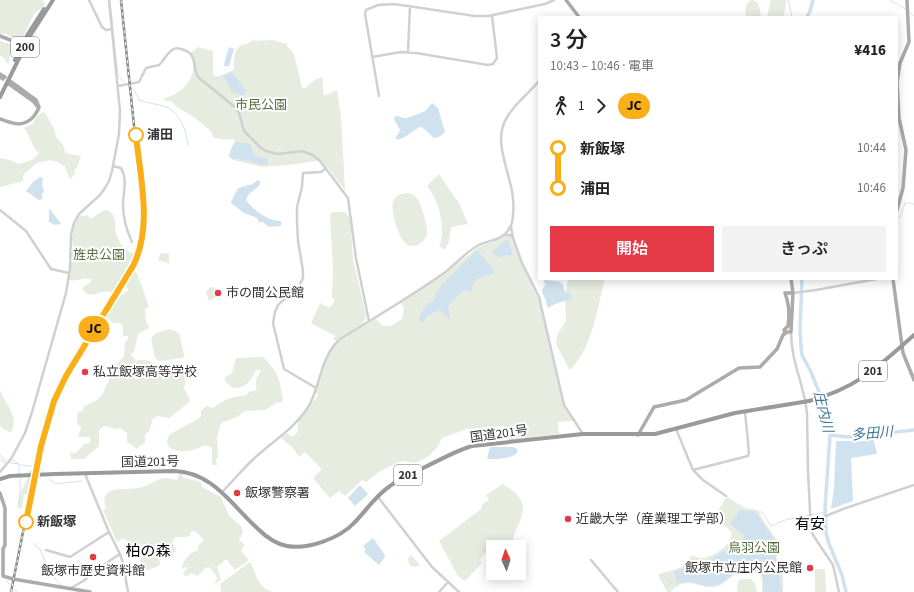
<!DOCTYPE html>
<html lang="ja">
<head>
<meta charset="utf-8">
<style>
  :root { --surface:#fff; --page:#f2f2f2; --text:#222; --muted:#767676; --accent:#e63946 }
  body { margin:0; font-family:"Source Sans 3","Noto Sans JP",sans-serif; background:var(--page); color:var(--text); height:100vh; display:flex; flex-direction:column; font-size:15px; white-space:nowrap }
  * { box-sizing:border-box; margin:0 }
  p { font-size:13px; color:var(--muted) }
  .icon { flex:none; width:22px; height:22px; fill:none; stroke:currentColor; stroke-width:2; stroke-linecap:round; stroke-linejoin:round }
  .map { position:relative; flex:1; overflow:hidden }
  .drawer { position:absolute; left:538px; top:16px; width:360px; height:264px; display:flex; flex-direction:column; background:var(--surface); border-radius:0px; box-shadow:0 2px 10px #0003 }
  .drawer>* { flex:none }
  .badge { padding:0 8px; border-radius:13px; font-size:14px; line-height:26px }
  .needle { width:26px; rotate:357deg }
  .tools { position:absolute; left:486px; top:540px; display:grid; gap:8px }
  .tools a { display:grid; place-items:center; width:40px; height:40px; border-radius:0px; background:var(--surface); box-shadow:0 2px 10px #0003; font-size:20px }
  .map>.badge { position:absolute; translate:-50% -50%; box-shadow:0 0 0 2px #fff }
  .legs { display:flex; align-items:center; gap:6px; height:44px; padding:0 12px; font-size:13px }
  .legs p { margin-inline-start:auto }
  .summary { display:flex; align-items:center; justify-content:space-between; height:68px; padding:0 12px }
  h1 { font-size:22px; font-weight:600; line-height:30px }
  .primary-button { display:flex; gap:8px; margin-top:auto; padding:8px 12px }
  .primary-button a { flex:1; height:46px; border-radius:0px; background:var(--accent); color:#fff; font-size:16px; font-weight:600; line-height:46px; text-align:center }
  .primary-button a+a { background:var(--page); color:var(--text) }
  ul { padding:0 12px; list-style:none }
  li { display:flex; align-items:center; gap:14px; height:40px; font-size:15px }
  li i { display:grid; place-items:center; width:6px; height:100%; margin:0 5px; background:currentColor }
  li i::after { content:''; width:10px; height:10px; margin:-5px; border:3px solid; border-radius:50%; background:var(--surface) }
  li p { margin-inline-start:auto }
  li:first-child i { background:linear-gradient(#0000 50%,currentColor 0) }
  li:last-child i { background:linear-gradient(currentColor 50%,#0000 0) }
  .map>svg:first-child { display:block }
  .green { fill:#e6ecdf }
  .water { fill:#cfe2ee }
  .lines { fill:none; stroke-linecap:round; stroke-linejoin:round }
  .stream { stroke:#cfe2ee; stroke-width:1 }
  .river { stroke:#cfe2ee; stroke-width:3.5 }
  .minor { stroke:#d0d0d0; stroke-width:2.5 }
  .major { stroke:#ababab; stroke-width:3.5 }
  .highway { stroke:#9a9a9a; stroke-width:4 }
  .rail-casing { stroke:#888; stroke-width:2.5 }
  .rail { stroke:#fff; stroke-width:1; stroke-dasharray:3; stroke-linecap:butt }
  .highway-bridge { stroke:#9a9a9a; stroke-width:4 }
  .line-1-casing { stroke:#fff; stroke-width:9 }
  .line-1 { stroke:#faaf18; stroke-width:6 }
  .stop-1-dot { fill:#fff; stroke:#faaf18; stroke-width:2 }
  .poi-dot { fill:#e63946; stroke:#fff; stroke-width:1.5 }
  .labels { text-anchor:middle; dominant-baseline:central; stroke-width:4; stroke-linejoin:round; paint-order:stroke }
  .shield { fill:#fff; stroke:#707070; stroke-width:1 }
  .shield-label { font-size:12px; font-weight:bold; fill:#333 }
  .park-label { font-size:13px; fill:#56703f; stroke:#fff }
  .stop-label { font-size:13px; font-weight:bold; fill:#333; stroke:#fff; text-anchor:start }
  .poi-label { font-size:13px; fill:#333; stroke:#fff; text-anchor:start }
  .street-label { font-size:13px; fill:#333; stroke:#fff }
  .water-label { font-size:14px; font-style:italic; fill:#3f7597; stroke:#fff }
  .quarter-label { font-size:15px; fill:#000; stroke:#fff }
</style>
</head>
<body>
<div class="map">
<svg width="914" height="592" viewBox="0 0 914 592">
  <rect width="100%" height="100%" fill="#fff"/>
  <path class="green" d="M 0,0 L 42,0 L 45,4 L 44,6 L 34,14 L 23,37 L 17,39 L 6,34 L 0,34 Z
    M 751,0 C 760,0 760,10 761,17 L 746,17 C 745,11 745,3 751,0 Z
    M 771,0 L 786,0 L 784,17 L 767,17 Z
    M 254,39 L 255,41 L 273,40 L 287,44 L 287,46 L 294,54 L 302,88 L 307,88 L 307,86 L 315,80 L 322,77 L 324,96 L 337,90 L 341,117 L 345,190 L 321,160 L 296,164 L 263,167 L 233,160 L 228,156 L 235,139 C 227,140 220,140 213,137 L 211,131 L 195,118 L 177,107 L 171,101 L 164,101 L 164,98 C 183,95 202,72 189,54 L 198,47 L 213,51 L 213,74 L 215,76 L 219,76 L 234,70 C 234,63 233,51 240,46 C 246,43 250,44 254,39 Z
    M 0,41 L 15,46 L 10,55 L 8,65 L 5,59 L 0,55 Z
    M 43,112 L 45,113 L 54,128 L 56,137 L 64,146 L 65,153 L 81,156 L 77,168 L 74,170 L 75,174 L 70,179 L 65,167 L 58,162 L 50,160 L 37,163 L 23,175 L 23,181 L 0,187 L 0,158 L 10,160 L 19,164 L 34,159 L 39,153 C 31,146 30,135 24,128 L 34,123 L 33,121 L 40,114 Z
    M 439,174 L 455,198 L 458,201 L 468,224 L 451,227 L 449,241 L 445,250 L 439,246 C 447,230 439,200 427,186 Z
    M 409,193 C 412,194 415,196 417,198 C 421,203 428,227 427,233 C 427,236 425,239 423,241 C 407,255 400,237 396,225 C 392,211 387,193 409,193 Z
    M 107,210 C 119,215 113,228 117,236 C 119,243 126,251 132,253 L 136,250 L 137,252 L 128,270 L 114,293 C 100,287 90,303 82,288 L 91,282 L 91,279 C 84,277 77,282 69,280 L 71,253 L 74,252 C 74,247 72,244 72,239 C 72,231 75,222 80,215 L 82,216 L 87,215 L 91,219 L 102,211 Z
    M 333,212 L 345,212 L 350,218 L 353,259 L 366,315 L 365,320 L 362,324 L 336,341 L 333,339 L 335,336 L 311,323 L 320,303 L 330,308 L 335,300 L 332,298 L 333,266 L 330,215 Z
    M 505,236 L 509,236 L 512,239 L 521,263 L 537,297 L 541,307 L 563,406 L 573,421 L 558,422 L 559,434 L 508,440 L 507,430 L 503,426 L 467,429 L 442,438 L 438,446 L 429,456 L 415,463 L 402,461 L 396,463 L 379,472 L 366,482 L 362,480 L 345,496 L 339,491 L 330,498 L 313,478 L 322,469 L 305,452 L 299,457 L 293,448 L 281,438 L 287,433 L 293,437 L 298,431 L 298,422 L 312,401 L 315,400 L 318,395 L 315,392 L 329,353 L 337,343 L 376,319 L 383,326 L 391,326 L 402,319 L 404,308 L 400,302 L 446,273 L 477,248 C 486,243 496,242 505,236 Z
    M 161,253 L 169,254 L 169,263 L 158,260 Z
    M 134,271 L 137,273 L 149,307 L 145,309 L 146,321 L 149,328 L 138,334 L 134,352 L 130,354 L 136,361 C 151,357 157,368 166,368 C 173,368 179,365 185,366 L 186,370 L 183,374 L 186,385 L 183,386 L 190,400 L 188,403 L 169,418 L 157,416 L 152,420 L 150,430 L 145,435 L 145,443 L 136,449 L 131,444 L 127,443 L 127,433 L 120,428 L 117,429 L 104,426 L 99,430 L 99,446 L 86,457 L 85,459 L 71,459 L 70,453 L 76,453 L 84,444 L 90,443 L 90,437 L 78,437 L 81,427 C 75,423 77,420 78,412 L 83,411 L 83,408 L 85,406 L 97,400 L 102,395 L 115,367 L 124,356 L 125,342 L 128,339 L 128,336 L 123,336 L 123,326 L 120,323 C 113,324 110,322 106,316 L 113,301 L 129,290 L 125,286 Z
    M 568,279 L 605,279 C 597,309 593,346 571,369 L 569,369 L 556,344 L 557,335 L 566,321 L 565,297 Z
    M 210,287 L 216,288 L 215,293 L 218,296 L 209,301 L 206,292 Z
    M 170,329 L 179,333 L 180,335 L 184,356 L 183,358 L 159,361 L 155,358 L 151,338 L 156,333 Z
    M 263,357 C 278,371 280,380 283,400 L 280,403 L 278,402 L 265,410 L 245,411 L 237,417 L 221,423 L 217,438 L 218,458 L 216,459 L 217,465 L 212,465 L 212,450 L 211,447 L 205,445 C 193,451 179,455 168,446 L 167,441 L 169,435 L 201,417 L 201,410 L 207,406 L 213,408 C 223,400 232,396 245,396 L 251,391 L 257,390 C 254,382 257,377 261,370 L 256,370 C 253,378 243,392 232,387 C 230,386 227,383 225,381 L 225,377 L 232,373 L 236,358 Z
    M 0,390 C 4,403 19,415 12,431 L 9,432 L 2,428 L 0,425 Z
    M 29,470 L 33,470 L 28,495 L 24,494 L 22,508 L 18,508 L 21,492 L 28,477 Z
    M 180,473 L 183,474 L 182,477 L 201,482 L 202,487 L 221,497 L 229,516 L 242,527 L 243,532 L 239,540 L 245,545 L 241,551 L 249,560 L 235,570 L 226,559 L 217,567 L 221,580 L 214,584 L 217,579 L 216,575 L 209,567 C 202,568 203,573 197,576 L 191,573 L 187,576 L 185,576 L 183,573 L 187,569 L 186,567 L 182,569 C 183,558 189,554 198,550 L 198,546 L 204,540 L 195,531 L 190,532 L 191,535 L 186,537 L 176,537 L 172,542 L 177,551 L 173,553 L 168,553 L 163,548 L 158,553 L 160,564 L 158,566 L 145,571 L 140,562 L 142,554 L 141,548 L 123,538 L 117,542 L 103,510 L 106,509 C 97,482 128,492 142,487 C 161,481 155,475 177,480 Z
    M 503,484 C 506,487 510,488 513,491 C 537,511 510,526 513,547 L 493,547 L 493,553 L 489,551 L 484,554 L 480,560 L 482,563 L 465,581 L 458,576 L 439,541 L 481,509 L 482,507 L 481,505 L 489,500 L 486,495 Z
    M 727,497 L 745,508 L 757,510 L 781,547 L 776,557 L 783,576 L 783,592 L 762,592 C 762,587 763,581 761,577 C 757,569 741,571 735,575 C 727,579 723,586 714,587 C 702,589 689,578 678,586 C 675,587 673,590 671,592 L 667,592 L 658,575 L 659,574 L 682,567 L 687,563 L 691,556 C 695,556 699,558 703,558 C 712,558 736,542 731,532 C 727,526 718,522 713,518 L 726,498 Z
    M 411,555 L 420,565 L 419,566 L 413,567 L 409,564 L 408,559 Z
    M 250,562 C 257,575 257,587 273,592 L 221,592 L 220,584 Z
    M 815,569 L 825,569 L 826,592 L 815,592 Z
    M 751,579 L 755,583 L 757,592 L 737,592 L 738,581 L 742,579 Z"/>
  <path class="water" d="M 229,47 L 234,49 L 229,66 L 224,66 L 225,60 Z
    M 232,72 L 246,90 L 244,94 L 240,95 L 231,92 L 230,87 L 223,76 Z
    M 432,103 L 438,108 L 445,132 L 439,137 L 434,138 L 422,127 L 420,127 C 412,131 403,141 395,139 L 400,130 L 395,121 L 394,118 L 396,116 C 399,116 403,119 406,118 C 408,118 423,112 425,111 C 428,109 429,106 432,103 Z
    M 237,142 L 250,144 L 254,155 L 261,158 L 268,159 L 268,164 L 262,165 L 250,161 L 231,158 L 230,156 C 231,151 232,144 237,142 Z
    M 40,177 L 43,178 L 42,185 L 44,191 L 42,194 L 42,199 L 39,200 L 26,191 L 34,181 Z
    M 258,180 L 260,181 L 260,185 L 248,195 L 246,200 C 253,210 268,221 281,221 L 281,226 L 269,227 L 263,222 L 259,222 L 257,218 L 244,213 L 231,203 L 231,202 L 238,188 L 246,186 L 246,185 L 251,185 Z
    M 49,209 L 50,209 L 61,224 L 55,225 L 49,222 Z
    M 508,240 L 513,255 L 502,256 L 498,258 L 492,252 L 506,240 Z
    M 477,250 L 493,269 L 493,274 C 483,275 478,277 472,285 L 472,292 L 466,290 L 459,294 L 448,306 L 450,318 L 449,319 L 440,310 L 427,316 L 424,322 L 421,323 L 419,319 C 421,315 423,309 425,307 C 430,301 437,301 436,292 L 441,288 L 441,285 L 445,282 L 449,277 Z
    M 544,280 L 560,282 L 563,285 L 565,292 L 570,293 L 572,299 C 563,301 556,303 548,308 C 546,305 547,301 545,298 C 542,292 540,292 545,285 Z
    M 873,438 L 877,454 L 851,458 L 853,501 L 831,509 L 834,488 L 836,441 L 864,441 Z
    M 490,447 L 513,447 L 516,448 L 518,452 C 512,459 496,459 487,459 Z
    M 360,485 L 368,494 L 355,506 L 348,498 Z
    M 739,510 L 752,511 L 758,515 L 779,547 L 775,554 L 776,560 L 773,565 L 779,572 L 782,592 L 763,592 L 763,576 L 758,572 L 752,571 L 740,571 L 733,574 L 722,583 L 717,585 L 707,586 L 693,582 L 676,583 L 676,577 L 674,572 L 691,565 L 703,567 L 720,553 L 738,546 L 742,543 L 744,536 L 743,534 L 730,524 L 731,521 L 737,515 Z
    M 373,538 L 385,555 L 384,558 L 379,565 L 364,552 L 366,550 L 363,546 Z"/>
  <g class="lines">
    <path class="stream" d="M 110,0 L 118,76 L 125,83
      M 788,0 L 792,17
      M 890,0 L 906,9
      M 908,11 L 914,16
      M 134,89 L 139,100 C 147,103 156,104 164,106 C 180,112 186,129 188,145
      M 897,218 L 900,217 L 905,203 L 910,203 L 914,204
      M 0,455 L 6,461
      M 0,459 L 6,463
      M 12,460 L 19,464
      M 10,463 L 19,464
      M 19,464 L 19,474
      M 21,465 L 39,467 L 44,472
      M 49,479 L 55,484 L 82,481
      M 18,507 L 20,492 L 20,477
      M 754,512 L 762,512 L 771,526 L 785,520 L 825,512
      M 35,543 L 35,546 L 40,549 L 46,564 L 52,572 L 56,580 L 61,585
      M 662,574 L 664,576
      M 664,577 L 673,582
      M 6,580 L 11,586
      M 666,588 L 672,582
      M 15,590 L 17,592"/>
    <path class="river" d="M 807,17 L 810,11 L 813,0
      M 802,279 L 800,329 L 801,347 L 802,355 L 811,372 L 824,404 L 830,435 L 825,508 L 826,533 L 829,544 L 842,575 L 846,592
      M 830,435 L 848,437 L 914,430"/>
    <path class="minor" d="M 89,0 L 102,27 L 106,30 L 112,29
      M 408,52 L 410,6
      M 372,57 L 401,52 L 416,53 L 488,65 L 493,64 L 497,58 L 492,16
      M 118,86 L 139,82 L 146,68 L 159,65 C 164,61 166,54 172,50 C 175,48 178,48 181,49 C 199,54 191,64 198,77 L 236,108 L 239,113 L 244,131 L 261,148 L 266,151 L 278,154 L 302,151 L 313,155 L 320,161 L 348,198 L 356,258 L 369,321
      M 379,96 L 365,14 L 366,10 L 378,5 L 394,4 L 475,16 L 488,16 L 545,4 L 554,0
      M 113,166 L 121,168 C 128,180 123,193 123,205 C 123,218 127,231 132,242
      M 0,210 L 26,231 L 51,269 L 69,273
      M 511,227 L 513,238
      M 505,235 L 510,235 L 513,238 L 522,263 L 539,297 L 564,405 L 583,434
      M 793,293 L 816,290 L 876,279
      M 791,332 C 791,362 804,384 807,413 L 808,472 L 811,530 L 813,535 L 833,565 L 839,592
      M 316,388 L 284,369 L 273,323 L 275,312 L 278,305 L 299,286 L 303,278 L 303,271 L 298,241 L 297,222 L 297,207 L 302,187 L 303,173 L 321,172 L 325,169
      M 676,429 L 693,470 L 703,480 L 726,496
      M 693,470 L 748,456 L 749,452 L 745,412
      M 0,472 L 11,459 L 25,433 L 32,412 L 66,293 L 70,268 L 71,235 L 74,223 L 79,214 L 100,195 L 105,188 L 109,181 L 112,171 L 119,134 L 120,111 L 109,0
      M 85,474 L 109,532 L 120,554 L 123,563 L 128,592
      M 222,492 C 234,480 245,466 258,455 C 276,439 293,429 307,409 C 321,387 319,359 339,340 C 374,318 410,297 444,273 C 455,265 465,253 477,246 C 489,239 503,242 510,227 C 513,223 513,217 513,213 C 517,183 493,150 504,123 C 511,107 528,94 539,81
      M 378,497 L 432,567 L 459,592
      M 811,522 L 843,509 L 914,485
      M 46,550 L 70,557 L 109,532
      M 591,560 L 618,592
      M 71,588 L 85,580 L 91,573 L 120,554
      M 439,592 L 448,582"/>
    <path class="major" d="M 566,0 L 579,17
      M 0,36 L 18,43
      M 0,74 L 5,77
      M 0,77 L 3,79
      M 9,84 L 33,101 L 37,106
      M 0,119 C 13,124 24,128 34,116 C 36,113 38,111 39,107 L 36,100 L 10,81
      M 897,210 L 903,188 L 906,150 L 899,118 L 897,82 L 900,63 L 909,42 L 907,0
      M 893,279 L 903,353 L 914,380
      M 785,333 L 784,330 L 788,326 C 790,314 789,304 785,293 L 793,293
      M 638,435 L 654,407 L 686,400 L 739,368 L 760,367 L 777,349 L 783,335 L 787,332 L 791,332 L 793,293 L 791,279
      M 0,493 L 5,508 L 5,545 L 3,549 L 3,576 L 13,579 L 90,592"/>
    <path class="highway" d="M 15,60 L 28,34 L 44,9
      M 0,97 L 30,36 L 53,0
      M 809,401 C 857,388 878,367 914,335
      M 55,474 L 174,471 C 212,472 231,504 257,528 C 265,536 275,544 287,546 C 308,550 340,538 354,523 C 366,511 375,496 390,486 C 401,478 413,473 425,467 C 440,460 455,451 472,446 L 583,434 L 655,434 L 735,413 L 803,402
      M 0,479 L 10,476"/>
    <defs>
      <path id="rail" d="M 11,592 L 46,417 L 59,383 L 106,310 L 132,266 L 137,256 L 142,229 L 142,203 L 121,0"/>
    </defs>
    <use href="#rail" class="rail-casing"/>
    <use href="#rail" class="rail"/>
    <path class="highway-bridge" d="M 803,402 L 809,401
      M 10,476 L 55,474"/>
  </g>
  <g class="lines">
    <defs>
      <path id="line-1" d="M 26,522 L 41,446 L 54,401 L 66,376 L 133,266 C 153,226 140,178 136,135"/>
    </defs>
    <use href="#line-1" class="line-1-casing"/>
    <use href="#line-1" class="line-1"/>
  </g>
  <g class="stop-1-dot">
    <circle cx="136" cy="135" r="7"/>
    <circle cx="26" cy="522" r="7"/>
  </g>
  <g class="poi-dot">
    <circle cx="218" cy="293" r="4"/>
    <circle cx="85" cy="372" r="4"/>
    <circle cx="237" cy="493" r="4"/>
    <circle cx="568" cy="519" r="4"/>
    <circle cx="93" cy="557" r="4"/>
    <circle cx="810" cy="568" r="4"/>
  </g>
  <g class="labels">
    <g class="shield">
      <rect x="11" y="37" width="28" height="20" rx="3"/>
      <rect x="859" y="361" width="28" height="20" rx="3"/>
      <rect x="394" y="465" width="28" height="20" rx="3"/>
    </g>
    <g class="shield-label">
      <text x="25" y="47">200</text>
      <text x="873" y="371">201</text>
      <text x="408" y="475">201</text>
    </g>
    <g class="park-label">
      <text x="261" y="105">市民公園</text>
      <text x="99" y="255">旌忠公園</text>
      <text x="754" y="548">鳥羽公園</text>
    </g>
    <g class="stop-label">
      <text x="147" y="135">浦田</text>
      <text x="37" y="522">新飯塚</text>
    </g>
    <g class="poi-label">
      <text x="226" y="293">市の間公民館</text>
      <text x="93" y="372">私立飯塚高等学校</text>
      <text x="245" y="493">飯塚警察署</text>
      <text x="576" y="519">近畿大学（産業理工学部）</text>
      <text x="802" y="568" text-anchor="end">飯塚市立庄内公民館</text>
      <text x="93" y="571" text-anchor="middle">飯塚市歴史資料館</text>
    </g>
    <g class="street-label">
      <text transform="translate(499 434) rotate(-8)">国道201号</text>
      <text transform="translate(150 462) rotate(-1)">国道201号</text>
    </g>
    <g class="water-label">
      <text transform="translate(823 412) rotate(76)">庄内川</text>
      <text transform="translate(872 434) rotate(-5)">多田川</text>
    </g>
    <g class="quarter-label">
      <text x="810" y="524">有安</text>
      <text x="148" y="551">柏の森</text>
    </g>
  </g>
</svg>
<div class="tools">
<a><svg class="needle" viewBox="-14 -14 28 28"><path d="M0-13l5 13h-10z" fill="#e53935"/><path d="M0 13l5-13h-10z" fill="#767676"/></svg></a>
</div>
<b class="badge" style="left:94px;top:329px;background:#faaf18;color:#111">JC</b>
<section class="drawer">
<div class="summary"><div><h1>3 分</h1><p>10:43 – 10:46 · 電車</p></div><b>¥416</b></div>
<div class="legs"><svg class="icon" aria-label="walk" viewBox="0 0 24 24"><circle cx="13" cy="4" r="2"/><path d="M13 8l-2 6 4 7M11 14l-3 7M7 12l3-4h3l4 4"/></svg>1<svg class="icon" aria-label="forward" viewBox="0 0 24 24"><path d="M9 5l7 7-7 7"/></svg><b class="badge" style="background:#faaf18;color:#111">JC</b></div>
<ul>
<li><i style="color:#faaf18"></i><b>新飯塚</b><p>10:44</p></li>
<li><i style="color:#faaf18"></i><b>浦田</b><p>10:46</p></li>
</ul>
<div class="primary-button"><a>開始</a><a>きっぷ</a></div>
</section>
</div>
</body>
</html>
